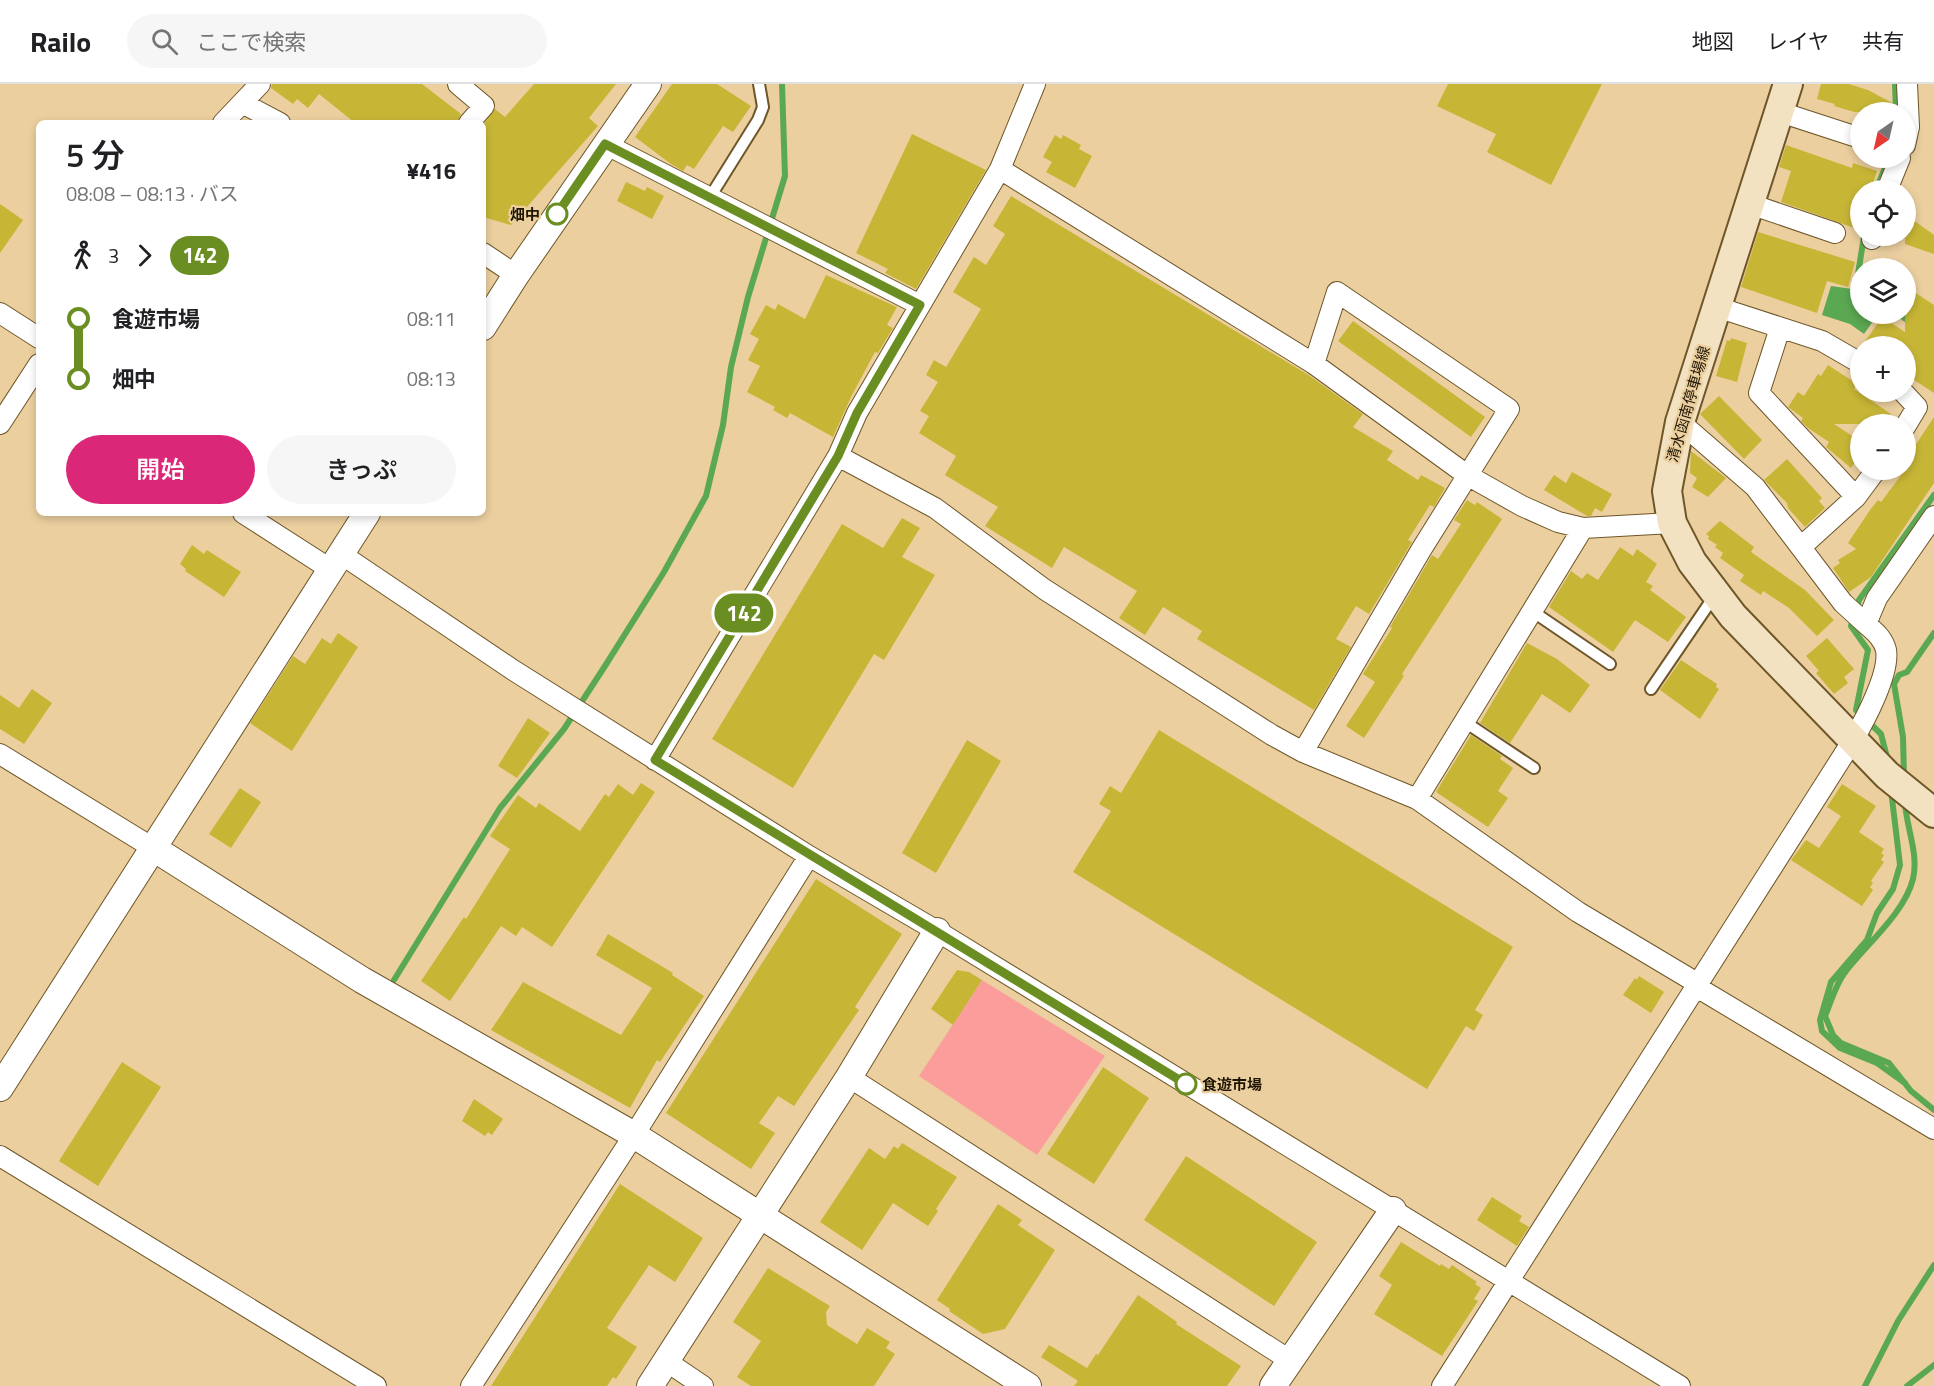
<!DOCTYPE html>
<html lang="ja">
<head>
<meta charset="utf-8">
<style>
  :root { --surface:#fff; --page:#f6f6f6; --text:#202124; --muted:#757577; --line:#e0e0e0; --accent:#db2777 }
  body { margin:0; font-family:"Titillium Web","Noto Sans JP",sans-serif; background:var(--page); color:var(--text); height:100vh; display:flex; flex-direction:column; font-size:22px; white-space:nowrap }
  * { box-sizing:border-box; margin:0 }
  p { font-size:20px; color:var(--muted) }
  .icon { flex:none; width:33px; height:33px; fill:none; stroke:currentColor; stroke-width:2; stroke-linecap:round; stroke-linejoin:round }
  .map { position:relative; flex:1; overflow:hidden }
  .panel { position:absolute; left:36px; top:36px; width:450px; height:396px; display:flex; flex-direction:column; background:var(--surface); border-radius:9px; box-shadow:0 3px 9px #0003 }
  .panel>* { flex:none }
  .badge { padding:0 12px; border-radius:20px; font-size:21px; line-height:39px }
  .needle { width:39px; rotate:214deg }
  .fabs { position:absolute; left:1850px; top:18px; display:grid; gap:12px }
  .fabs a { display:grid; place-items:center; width:66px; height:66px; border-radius:50%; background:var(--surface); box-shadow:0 3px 9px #0003; font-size:30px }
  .map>.badge { position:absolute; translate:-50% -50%; box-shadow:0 0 0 3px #fff }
  .legs { display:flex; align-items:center; gap:9px; height:66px; padding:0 30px; font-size:20px }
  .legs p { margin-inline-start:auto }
  .overview { display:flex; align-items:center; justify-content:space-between; height:102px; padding:0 30px }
  h1 { font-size:33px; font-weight:600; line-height:45px }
  .button { display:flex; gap:12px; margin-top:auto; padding:12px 30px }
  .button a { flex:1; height:69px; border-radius:36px; background:var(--accent); color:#fff; font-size:24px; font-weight:600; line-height:69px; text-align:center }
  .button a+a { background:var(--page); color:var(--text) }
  ul { padding:0 30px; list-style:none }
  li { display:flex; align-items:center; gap:21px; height:60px; font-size:22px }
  li i { display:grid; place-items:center; width:9px; height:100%; margin:0 8px; background:currentColor }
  li i::after { content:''; width:15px; height:15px; margin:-8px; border:4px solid; border-radius:50%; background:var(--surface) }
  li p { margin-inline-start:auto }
  li:first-child i { background:linear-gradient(#0000 50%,currentColor 0) }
  li:last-child i { background:linear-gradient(currentColor 50%,#0000 0) }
  header { display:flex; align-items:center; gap:36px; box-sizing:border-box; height:84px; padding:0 30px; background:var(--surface); border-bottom:2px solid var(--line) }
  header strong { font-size:28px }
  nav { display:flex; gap:33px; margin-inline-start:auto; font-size:21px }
  .search { width:420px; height:54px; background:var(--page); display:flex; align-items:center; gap:15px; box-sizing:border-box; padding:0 21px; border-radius:33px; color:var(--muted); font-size:22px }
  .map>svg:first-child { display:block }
  .green { fill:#fb9e9b }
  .water { fill:#5ba852 }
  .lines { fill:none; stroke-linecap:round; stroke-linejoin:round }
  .stream { stroke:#5ba852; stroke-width:6 }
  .building { fill:#c7b636 }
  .service-casing { stroke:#6e5628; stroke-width:14 }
  .minor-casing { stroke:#6e5628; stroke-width:22 }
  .tertiary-casing { stroke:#6e5628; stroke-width:28 }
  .secondary-casing { stroke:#6e5628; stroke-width:32 }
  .service { stroke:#fff; stroke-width:10 }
  .minor { stroke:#fff; stroke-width:20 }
  .tertiary { stroke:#fff; stroke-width:26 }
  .secondary { stroke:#f2e2c1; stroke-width:28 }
  .line-1-casing { stroke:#fff; stroke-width:14 }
  .line-1 { stroke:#6b8e23; stroke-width:9 }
  .stop-1-dot { fill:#fff; stroke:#6b8e23; stroke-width:3 }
  .labels { text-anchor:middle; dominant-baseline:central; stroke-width:4.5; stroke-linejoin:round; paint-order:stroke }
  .stop-label { font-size:15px; font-weight:bold; fill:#1f1504; stroke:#ebcf9f; text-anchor:end }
  .street-label { font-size:15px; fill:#1f1504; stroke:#ebcf9f }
</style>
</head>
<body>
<header>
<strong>Railo</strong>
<div class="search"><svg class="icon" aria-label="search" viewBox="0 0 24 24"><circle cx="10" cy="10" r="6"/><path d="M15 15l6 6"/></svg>ここで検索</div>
<nav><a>地図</a><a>レイヤ</a><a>共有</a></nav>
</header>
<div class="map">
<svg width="1934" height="1302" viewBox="0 0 1934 1302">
  <rect width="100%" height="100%" fill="#ebcf9f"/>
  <path class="green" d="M 982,896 L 1105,972 L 1037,1071 L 919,992 Z"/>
  <path class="water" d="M 1831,202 L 1860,206 L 1860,230 L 1878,230 L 1864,250 L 1850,240 L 1822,231 Z"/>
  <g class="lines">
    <path class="stream" d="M 1895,0 L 1896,28
      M 1876,106 L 1889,74
      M 1860,210 L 1855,209 L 1864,152
      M 1899,230 L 1910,238
      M 1888,677 L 1881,650 L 1856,626 L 1868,566 L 1851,542 L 1859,516 L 1934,411
      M 1904,693 L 1903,653 L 1894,600 L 1899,591 L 1907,588 L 1934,549
      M 1891,706 L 1900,781 L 1893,805 L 1877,829 L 1867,856 L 1831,898 L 1820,936 L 1822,947 L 1840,964 L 1877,979 L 1905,999
      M 1905,718 C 1906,743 1919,769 1913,795 C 1905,828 1867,860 1846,887 C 1836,899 1831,918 1825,932 L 1833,951 L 1841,959 L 1889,979 L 1911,1007 L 1934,1026
      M 394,896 L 500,724 L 564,645 L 605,582 L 664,488 L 706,412 L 723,341 L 731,283 L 748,213 L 785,92 L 782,0
      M 1865,1302 L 1898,1237 L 1934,1181
      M 1907,1302 L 1934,1281"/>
  </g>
  <path class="building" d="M 272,0 L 422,0 L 461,30 L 457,39 L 355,39 L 319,10 L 308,24 L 297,15 L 293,20 L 271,4 Z
    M 534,0 L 616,0 L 589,34 L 598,42 L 511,141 L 483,133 L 483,41 L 495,25 L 505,33 Z
    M 672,0 L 717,0 L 751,22 L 733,48 L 723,42 L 694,85 L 687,81 L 683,87 L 671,80 L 635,53 Z
    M 1448,0 L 1602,0 L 1551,101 L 1487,68 L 1496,50 L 1437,22 Z
    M 1821,0 L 1849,0 L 1868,6 L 1896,21 L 1896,28 L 1854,28 L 1834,22 L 1835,20 L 1817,15 Z
    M 912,50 L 986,86 L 916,205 L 885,189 L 888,185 L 856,169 Z
    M 1055,51 L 1061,55 L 1063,51 L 1081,61 L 1079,65 L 1092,72 L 1075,104 L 1046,88 L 1052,78 L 1043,73 Z
    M 1786,61 L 1852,84 L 1853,79 L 1877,87 L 1871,106 L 1860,106 L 1860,146 L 1781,118 L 1791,87 L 1779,83 Z
    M 626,98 L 645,107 L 647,103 L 664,112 L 652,135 L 617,117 Z
    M 1011,112 L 1307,290 L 1363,330 L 1353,343 L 1393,367 L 1387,376 L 1418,396 L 1421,391 L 1445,404 L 1434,423 L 1430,421 L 1408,456 L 1412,458 L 1369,530 L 1356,522 L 1336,555 L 1351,563 L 1314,626 L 1197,555 L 1202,547 L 1163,523 L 1145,551 L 1119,534 L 1137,507 L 1064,463 L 1052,484 L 985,442 L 998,423 L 945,391 L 956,372 L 919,349 L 929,332 L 920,327 L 938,298 L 926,291 L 934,276 L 946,283 L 981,225 L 953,208 L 974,173 L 986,181 L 1005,150 L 993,142 Z
    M 0,120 L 23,136 L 0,169 Z
    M 1905,130 L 1934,151 L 1934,170 L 1905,160 Z
    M 1758,148 L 1855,178 L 1848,203 L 1827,197 L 1817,229 L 1741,203 Z
    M 826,191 L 897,223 L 887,241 L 893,244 L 878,269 L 875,268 L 852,311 L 833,353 L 790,329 L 787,334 L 773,326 L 775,323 L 747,308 L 760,282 L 748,276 L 759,255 L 750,250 L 766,221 L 775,226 L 778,220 L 805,235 Z
    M 1905,202 L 1934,221 L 1934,309 L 1905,290 L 1905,262 L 1862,262 L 1882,233 L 1905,248 Z
    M 1353,237 L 1485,333 L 1471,353 L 1338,257 Z
    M 1731,254 L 1747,259 L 1737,298 L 1716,292 L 1727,256 L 1730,257 Z
    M 1828,281 L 1857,300 L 1854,305 L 1891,330 L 1883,340 L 1834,340 L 1860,357 L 1860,371 L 1851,384 L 1826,363 L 1829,358 L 1808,344 L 1801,337 L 1803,334 L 1788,323 L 1798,308 L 1804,312 L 1818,290 L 1821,292 Z
    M 1719,312 L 1762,356 L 1744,375 L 1700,330 Z
    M 1934,333 L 1934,399 L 1871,493 L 1849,508 L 1833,484 L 1840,479 L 1838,476 L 1856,465 L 1848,459 L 1870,426 L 1878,416 L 1881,418 L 1905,386 L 1905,377 Z
    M 1691,367 L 1726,394 L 1708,413 L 1692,403 L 1697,394 L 1690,389 Z
    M 1787,375 L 1822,414 L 1819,417 L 1825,424 L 1805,443 L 1788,424 L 1787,419 L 1764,396 Z
    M 1572,388 L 1612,410 L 1602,428 L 1595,424 L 1591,432 L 1587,432 L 1544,406 L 1554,391 L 1566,399 Z
    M 1467,416 L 1475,421 L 1477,418 L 1502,435 L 1402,590 L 1404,592 L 1364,654 L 1346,642 L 1375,598 L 1363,590 L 1392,544 L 1390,543 L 1432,471 L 1438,475 L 1461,440 L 1454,436 Z
    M 902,434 L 920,444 L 902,473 L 935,491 L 884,576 L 874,570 L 793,704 L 712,655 L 842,440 L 883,464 Z
    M 1720,437 L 1754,463 L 1751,468 L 1805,506 L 1834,536 L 1817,552 L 1789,524 L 1763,507 L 1761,511 L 1740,497 L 1744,491 L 1720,474 L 1723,469 L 1715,463 L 1717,461 L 1708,455 L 1709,452 L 1706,450 Z
    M 192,461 L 204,470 L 207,466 L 241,488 L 224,513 L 185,487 L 186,485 L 180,480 Z
    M 1620,463 L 1633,472 L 1637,465 L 1657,480 L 1646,498 L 1653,502 L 1650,506 L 1686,533 L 1668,558 L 1635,536 L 1613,568 L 1549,523 L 1571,487 L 1582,495 L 1587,489 L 1598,496 Z
    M 338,549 L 358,563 L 292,667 L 250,639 L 293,572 L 305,580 L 322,554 L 331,560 Z
    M 1827,554 L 1854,585 L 1844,593 L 1848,599 L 1834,610 L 1816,589 L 1819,587 L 1806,572 Z
    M 1527,559 L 1557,575 L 1590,601 L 1570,629 L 1542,610 L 1510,659 L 1480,639 Z
    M 1681,576 L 1717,600 L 1716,603 L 1719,605 L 1700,635 L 1660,606 Z
    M 32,605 L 52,619 L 24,660 L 0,645 L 0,611 L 19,624 Z
    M 528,634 L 550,649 L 517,694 L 498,682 Z
    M 1159,646 L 1513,863 L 1475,926 L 1483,931 L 1474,947 L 1466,942 L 1427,1005 L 1073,788 L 1111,727 L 1099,720 L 1110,702 L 1121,709 Z
    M 1471,651 L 1502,672 L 1500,675 L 1513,684 L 1498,707 L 1508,714 L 1488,743 L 1436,708 Z
    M 967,656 L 1001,677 L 936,789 L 902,769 Z
    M 641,699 L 655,708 L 552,863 L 522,843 L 516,852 L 501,842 L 450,917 L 421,897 L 464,833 L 466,835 L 510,765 L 490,752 L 518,711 L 536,724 L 539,719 L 580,747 L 605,710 L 609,713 L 618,700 L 633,711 Z
    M 1842,700 L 1876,722 L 1859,748 L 1884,765 L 1881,769 L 1884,771 L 1881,776 L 1884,778 L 1871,797 L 1873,799 L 1870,803 L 1873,806 L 1862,822 L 1791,776 L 1806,756 L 1819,764 L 1841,732 L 1827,723 Z
    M 240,704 L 261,718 L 231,764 L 209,750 Z
    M 816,795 L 902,850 L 855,923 L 859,926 L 794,1022 L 778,1012 L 759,1039 L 775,1049 L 751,1085 L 666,1029 Z
    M 608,850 L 673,889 L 672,891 L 704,912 L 660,978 L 657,976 L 630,1024 L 491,946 L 523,898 L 621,951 L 652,904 L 596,871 Z
    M 957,886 L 969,888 L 982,896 L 953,941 L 931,925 Z
    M 1639,892 L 1664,908 L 1651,929 L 1623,911 L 1635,894 L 1637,896 Z
    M 122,978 L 161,1003 L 98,1102 L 59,1077 Z
    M 1103,983 L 1149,1014 L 1094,1100 L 1047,1070 Z
    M 474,1015 L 503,1035 L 492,1051 L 488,1048 L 485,1052 L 462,1037 Z
    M 902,1059 L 957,1093 L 936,1125 L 938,1127 L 928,1142 L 893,1119 L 862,1166 L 820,1138 L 869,1064 L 885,1075 L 894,1062 L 898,1065 Z
    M 1186,1072 L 1317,1158 L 1274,1222 L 1144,1136 Z
    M 620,1100 L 703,1154 L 675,1198 L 649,1181 L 607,1244 L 637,1263 L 616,1295 L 613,1293 L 607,1302 L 491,1302 Z
    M 1492,1113 L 1522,1132 L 1519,1137 L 1529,1143 L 1517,1162 L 1477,1136 Z
    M 998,1120 L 1022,1136 L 1018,1141 L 1055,1166 L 1005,1245 L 983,1250 L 949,1227 L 950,1225 L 937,1216 Z
    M 1401,1158 L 1440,1182 L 1441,1180 L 1449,1185 L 1452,1181 L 1477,1198 L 1475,1200 L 1481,1204 L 1474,1215 L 1478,1217 L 1442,1272 L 1374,1230 L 1392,1201 L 1379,1192 Z
    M 768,1184 L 830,1222 L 826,1228 L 827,1241 L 857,1260 L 867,1244 L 890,1258 L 886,1264 L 895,1270 L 874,1302 L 751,1302 L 737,1293 L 761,1257 L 733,1238 Z
    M 1138,1211 L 1177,1238 L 1176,1240 L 1241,1282 L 1227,1302 L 1074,1302 L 1078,1297 L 1041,1273 L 1049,1261 L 1087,1284 L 1096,1270 L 1098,1271 Z"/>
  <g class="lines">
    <defs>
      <path id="service" d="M 710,113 L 758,36 L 763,23 L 759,0
        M 1532,527 L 1610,580
        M 1651,605 L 1715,511
        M 1465,638 L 1534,684"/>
      <path id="minor" d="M 458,0 L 484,22 L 469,39
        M 242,19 L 260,0
        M 1780,28 L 1860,54
        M 223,39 L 242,19 L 280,39
        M 605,60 L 920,221
        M 1905,61 L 1909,43 L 1907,0
        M 1000,85 L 1314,280 L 1467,391 L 1522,422 L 1558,438 L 1583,444 L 1672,439
        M 1887,106 L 1900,74
        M 1750,120 L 1835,149
        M 1872,155 L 1873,152
        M 483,169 L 516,191
        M 1717,223 L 1822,257 L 1860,279
        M 0,229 L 39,254
        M 1780,244 L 1759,309 L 1856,413 L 1876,386
        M 1903,308 L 1917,323 L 1905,343
        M 1680,338 L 1755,403 L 1843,519 L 1866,540
        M 0,340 L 39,280
        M 838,372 L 935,424 L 1044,505 L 1272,651 L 1303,668 L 1417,715 L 1578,828 L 1697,899
        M 243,429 L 330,485
        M 1801,463 L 1856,413
        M 341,470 L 513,586 L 809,772 L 937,847 L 1680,1302
        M 1303,668 L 1421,466 L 1509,325 L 1337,208 L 1314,280
        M 0,670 L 153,764
        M 655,676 L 838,372 L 857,329 L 1000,85 L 1035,0
        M 1417,715 L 1583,444
        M 1695,902 L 1934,1045
        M 849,993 L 1291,1277
        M 0,1072 L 376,1302
        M 666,1277 L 703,1302
        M 471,1302 L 634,1051 L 809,772
        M 1442,1302 L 1853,656 C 1865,636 1890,589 1886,566 C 1883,554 1875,548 1866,540 L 1877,514 L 1934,432"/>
      <path id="tertiary" d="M 483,243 L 516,191 L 648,0
        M 153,764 L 362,896 L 634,1051 L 1028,1302
        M 0,1004 L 367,429
        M 650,1302 L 849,993 L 937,847
        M 1273,1302 L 1393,1126"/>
      <path id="secondary" d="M 1788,0 L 1680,338 L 1667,407 L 1672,439 L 1692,478 L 1733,532 L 1887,691 L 1934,729"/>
    </defs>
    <use href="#service" class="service-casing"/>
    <use href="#minor" class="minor-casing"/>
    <use href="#tertiary" class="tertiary-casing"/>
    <use href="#secondary" class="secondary-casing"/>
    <use href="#service" class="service"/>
    <use href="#minor" class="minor"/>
    <use href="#tertiary" class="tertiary"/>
    <use href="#secondary" class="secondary"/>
  </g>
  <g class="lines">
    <defs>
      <path id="line-1" d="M 557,130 L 605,60 L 920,221 L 857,329 L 838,372 L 655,676 L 1186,1000"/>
    </defs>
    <use href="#line-1" class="line-1-casing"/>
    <use href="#line-1" class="line-1"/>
  </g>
  <g class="stop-1-dot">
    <circle cx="557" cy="130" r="10"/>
    <circle cx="1186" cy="1000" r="10"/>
  </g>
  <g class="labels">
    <g class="stop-label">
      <text x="540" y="130">畑中</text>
      <text x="1202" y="1000" text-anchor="start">食遊市場</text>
    </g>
    <g class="street-label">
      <text transform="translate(1688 320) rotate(-74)">清水函南停車場線</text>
    </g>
  </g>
</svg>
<div class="fabs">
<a><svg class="needle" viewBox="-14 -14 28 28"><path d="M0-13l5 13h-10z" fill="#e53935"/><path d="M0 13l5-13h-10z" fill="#757577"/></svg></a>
<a><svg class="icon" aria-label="locate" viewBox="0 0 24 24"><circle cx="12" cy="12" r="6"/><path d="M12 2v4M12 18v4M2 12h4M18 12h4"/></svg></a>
<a><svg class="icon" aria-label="layers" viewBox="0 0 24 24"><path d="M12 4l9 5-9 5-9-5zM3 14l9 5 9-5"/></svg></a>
<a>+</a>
<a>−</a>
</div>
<b class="badge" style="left:744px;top:529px;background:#6b8e23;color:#fff">142</b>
<section class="panel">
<div class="overview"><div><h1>5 分</h1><p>08:08 – 08:13 · バス</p></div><b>¥416</b></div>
<div class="legs"><svg class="icon" aria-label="walk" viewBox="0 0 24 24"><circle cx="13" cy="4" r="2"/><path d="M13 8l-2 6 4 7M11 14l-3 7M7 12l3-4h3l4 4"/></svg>3<svg class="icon" aria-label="forward" viewBox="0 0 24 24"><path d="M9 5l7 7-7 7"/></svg><b class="badge" style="background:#6b8e23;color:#fff">142</b></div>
<ul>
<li><i style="color:#6b8e23"></i><b>食遊市場</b><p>08:11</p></li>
<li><i style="color:#6b8e23"></i><b>畑中</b><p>08:13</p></li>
</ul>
<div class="button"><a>開始</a><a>きっぷ</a></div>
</section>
</div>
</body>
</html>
